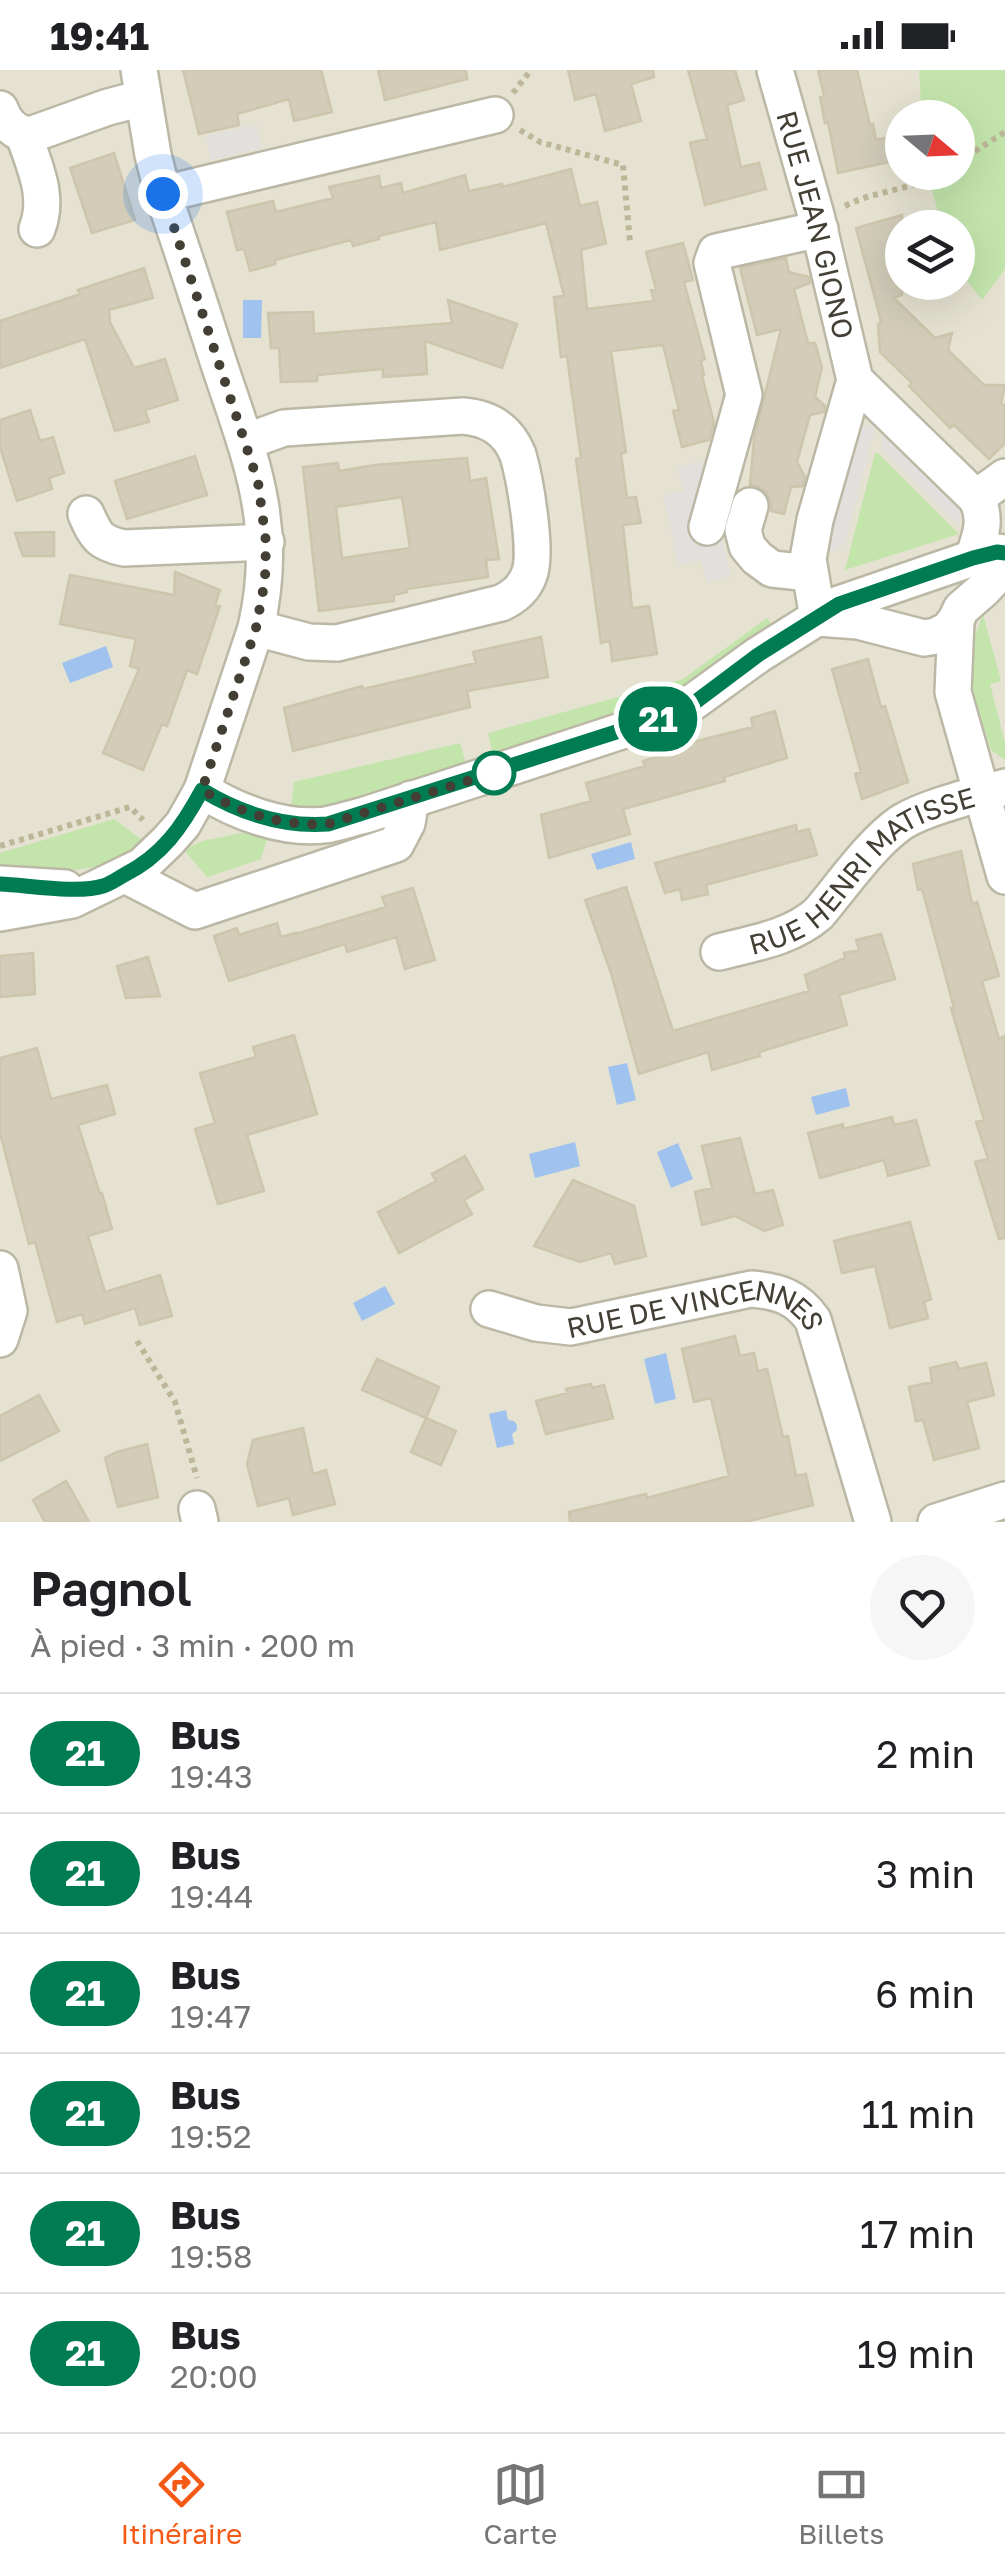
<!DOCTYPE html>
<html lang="fr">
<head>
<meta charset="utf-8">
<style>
  :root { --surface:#fff; --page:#f6f6f6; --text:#202124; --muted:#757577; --line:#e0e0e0; --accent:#f55916 }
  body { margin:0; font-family:"Golos Text",sans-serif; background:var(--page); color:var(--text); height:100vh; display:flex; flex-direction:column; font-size:38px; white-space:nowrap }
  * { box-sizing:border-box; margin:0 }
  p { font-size:32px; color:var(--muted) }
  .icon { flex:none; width:55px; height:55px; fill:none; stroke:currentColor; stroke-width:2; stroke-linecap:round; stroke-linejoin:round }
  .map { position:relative; height:1452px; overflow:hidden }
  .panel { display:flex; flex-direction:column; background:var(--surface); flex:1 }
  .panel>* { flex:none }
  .badge { padding:0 20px; border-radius:32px; font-size:35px; line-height:65px }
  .needle { width:65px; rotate:109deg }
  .controls { position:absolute; left:885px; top:30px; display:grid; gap:20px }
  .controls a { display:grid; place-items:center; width:90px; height:90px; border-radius:50%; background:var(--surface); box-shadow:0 10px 40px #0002; font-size:50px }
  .you { position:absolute; width:50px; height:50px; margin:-25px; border:8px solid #fff; border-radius:50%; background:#1a73e8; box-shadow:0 0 0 15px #1a73e833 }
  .map>.badge { position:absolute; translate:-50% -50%; box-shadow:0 0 0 5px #fff }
  .round { display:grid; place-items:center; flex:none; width:105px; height:105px; border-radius:52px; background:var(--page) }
  .overview { display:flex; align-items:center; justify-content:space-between; height:170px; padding:0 30px }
  h1 { font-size:48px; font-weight:600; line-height:75px }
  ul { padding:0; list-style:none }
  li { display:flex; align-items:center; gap:30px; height:120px; padding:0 30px; border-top:2px solid var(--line) }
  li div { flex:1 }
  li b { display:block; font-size:38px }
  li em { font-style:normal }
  li .badge { min-width:110px; font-weight:700; text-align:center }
  .status { display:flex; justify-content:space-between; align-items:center; height:70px; padding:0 50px; background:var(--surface); direction:ltr }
  .status svg { height:28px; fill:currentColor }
  .dock { display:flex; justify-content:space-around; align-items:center; height:140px; border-top:2px solid var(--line); background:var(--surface); font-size:28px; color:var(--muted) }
  .dock a { display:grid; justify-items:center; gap:5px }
  .dock .selected { color:var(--accent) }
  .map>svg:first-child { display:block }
  .residential { fill:#e5e2d1; fill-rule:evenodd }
  .green { fill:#c3e5ac }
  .parking { fill:#e2e0dc }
  .water { fill:#a0c2ee }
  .building { fill:#d2ccb9; stroke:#cdc5ac; stroke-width:2.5; fill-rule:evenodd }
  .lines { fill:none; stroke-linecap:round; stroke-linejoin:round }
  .minor-casing { stroke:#bcb8a6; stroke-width:40 }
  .path { stroke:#beb698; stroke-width:6; stroke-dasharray:5 5; stroke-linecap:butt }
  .minor { stroke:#fff; stroke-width:35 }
  .line-casing { stroke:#fff; stroke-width:22 }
  .line { stroke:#007c52; stroke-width:15 }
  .walk { stroke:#433f34; stroke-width:10; stroke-dasharray:0 18 }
  .stop-dot { fill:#fff; stroke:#007c52; stroke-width:5 }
  .labels { text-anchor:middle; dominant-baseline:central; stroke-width:8; stroke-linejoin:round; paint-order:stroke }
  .street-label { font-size:28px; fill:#433f34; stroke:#fff }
</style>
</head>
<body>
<div class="status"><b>19:41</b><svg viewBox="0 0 49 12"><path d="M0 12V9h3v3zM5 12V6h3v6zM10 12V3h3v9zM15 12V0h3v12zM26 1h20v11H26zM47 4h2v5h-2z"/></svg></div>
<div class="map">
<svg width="1005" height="1452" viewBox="0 0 1005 1452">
  <rect width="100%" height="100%" fill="#f1efe3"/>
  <path class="residential" d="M 0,0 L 1005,0 L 1005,1452 L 0,1452 ZM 902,48 L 958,48 L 958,102 L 902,102 ZM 902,158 L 958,158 L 958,212 L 902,212 Z"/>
  <path class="green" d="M 919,0 L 1005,0 L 1005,199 L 982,230 L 958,199 L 958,158 L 942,157 L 931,116 L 958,102 L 972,92 L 958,93 L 958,48 L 922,47 Z
    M 875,383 L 878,383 L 959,464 L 845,500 Z
    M 983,544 L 1001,611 L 990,614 L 1005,673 L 1005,690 L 991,680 L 970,615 L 970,580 Z
    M 767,548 L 772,555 L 731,583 L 688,618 L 652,633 L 493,685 L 488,663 L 683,609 Z
    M 460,673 L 466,694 C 417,710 342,743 291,739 L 294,712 Z
    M 114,749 L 146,773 L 112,794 L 57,803 L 0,804 L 0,783 Z
    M 241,763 L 268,766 L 261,789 L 207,807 L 184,780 L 202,771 Z"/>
  <path class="parking" d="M 257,54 L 262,78 L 211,90 L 206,66 Z
    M 883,346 L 962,426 L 960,453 L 958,455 L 882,380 Z
    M 877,350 L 846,473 L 818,490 L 850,365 Z
    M 701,391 L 731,506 L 707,513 L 701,490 L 679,496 L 663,426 L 683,421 L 677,397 Z"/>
  <path class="water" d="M 243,230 L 262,230 L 261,268 L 243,268 Z
    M 106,576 L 113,597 L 70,613 L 62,593 Z
    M 631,772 L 635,789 L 597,800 L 591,784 Z
    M 627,993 L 636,1030 L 617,1035 L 608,997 Z
    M 846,1018 L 850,1036 L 816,1045 L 811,1027 Z
    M 575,1072 L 580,1096 L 535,1108 L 529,1084 Z
    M 678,1073 L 693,1109 L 671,1118 L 657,1082 Z
    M 385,1216 L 395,1234 L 362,1251 L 353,1233 Z
    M 666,1283 L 676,1329 L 655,1334 L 644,1289 Z
    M 506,1340 L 508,1350 L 514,1351 L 517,1355 L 517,1360 L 512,1364 L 514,1374 L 497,1378 L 489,1344 Z"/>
  <path class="building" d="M 183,0 L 321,0 L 332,42 L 294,51 L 289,29 L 237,44 L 239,55 L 199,64 Z
    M 378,0 L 466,0 L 467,9 L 385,30 Z
    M 568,0 L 653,0 L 654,7 L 631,14 L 641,51 L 605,61 L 596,24 L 575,30 Z
    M 688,0 L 735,0 L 744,30 L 727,35 L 741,97 L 759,93 L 766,119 L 705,135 L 690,73 L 707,69 Z
    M 818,0 L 857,0 L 870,55 L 873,54 L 876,70 L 885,68 L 889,92 L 838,103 L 828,52 L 825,53 L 820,27 L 824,26 Z
    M 114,83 L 135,150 L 92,163 L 70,98 Z
    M 571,99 L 580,136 L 597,132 L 606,173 L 581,180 L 587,239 L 654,231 L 651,220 L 656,219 L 646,182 L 683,173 L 693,210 L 684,212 L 705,289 L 701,291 L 704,305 L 702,306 L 714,353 L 709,370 L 682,377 L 673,341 L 679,340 L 663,275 L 611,281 L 626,382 L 621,384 L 627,428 L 636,427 L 641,453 L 623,455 L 632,538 L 649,536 L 657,584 L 612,591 L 610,571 L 601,573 L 576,389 L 581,388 L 567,286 L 561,287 L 554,227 L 564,226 L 546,153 L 440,180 L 436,152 L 379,166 L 379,169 L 353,176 L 351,170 L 275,190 L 275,194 L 250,201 L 244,179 L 237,180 L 227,142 L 273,131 L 276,142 L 333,128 L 329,117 L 379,106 L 381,118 L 401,113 L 403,123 L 465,105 L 469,121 L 502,114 L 502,117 Z
    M 902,145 L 902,225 L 894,228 L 935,268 L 952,263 L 948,280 L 984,315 L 1005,315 L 1001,333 L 1005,336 L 1005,373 L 989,389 L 954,355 L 950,358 L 909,316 L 912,313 L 880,282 L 878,255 L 881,251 L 856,158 Z
    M 786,188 L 789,202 L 809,207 L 810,213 L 794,219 L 808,273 L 815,273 L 822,297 L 815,327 L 825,336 L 824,342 L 810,345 L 797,392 L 805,407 L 803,416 L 791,417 L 784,444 L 771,441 L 771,432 L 766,422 L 757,416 L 750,415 L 754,369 L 781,259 L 757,265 L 740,198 Z
    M 144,198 L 153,228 L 109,240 L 110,252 L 134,298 L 165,289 L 178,330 L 145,340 L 149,352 L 115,361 L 85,269 L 0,298 L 0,251 L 80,224 L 78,220 Z
    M 448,230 L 517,254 L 502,298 L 425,271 L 427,304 L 383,307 L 383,299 L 317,305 L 317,311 L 281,312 L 279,278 L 271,278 L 268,243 L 313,242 L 314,264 L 452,253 Z
    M 30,340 L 40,371 L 53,367 L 64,403 L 49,408 L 52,419 L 17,431 L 0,377 L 0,350 Z
    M 195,386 L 207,425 L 127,449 L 115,411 Z
    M 467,388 L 470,411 L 486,408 L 499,489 L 486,490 L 488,507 L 407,519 L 407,522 L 394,525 L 394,531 L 319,541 L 303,397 L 338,393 L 339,401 L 375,395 ZM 402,427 L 410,478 L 342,488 L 336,437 Z
    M 54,462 L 54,486 L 23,486 L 15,463 Z
    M 175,502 L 220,520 L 215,535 L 220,536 L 197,604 L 187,600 L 167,656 L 162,654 L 143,700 L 103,683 L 139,599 L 130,596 L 136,569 L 60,554 L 70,505 L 174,525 Z
    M 541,567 L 548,607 L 467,621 L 470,637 L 293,681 L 284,638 L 362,616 L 363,619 L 476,593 L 473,582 Z
    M 868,589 L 881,637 L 885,636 L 908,712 L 862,729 L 855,704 L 861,702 L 832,599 Z
    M 775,641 L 787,688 L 724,707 L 725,711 L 623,739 L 630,764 L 549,788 L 541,745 L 591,731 L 586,713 L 645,696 L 643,691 L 690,677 L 689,673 L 753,657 L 751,648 Z
    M 796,755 L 797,762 L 809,759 L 817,785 L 706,815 L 708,824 L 682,830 L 680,819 L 665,823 L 655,793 Z
    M 961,781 L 972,834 L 977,832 L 999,906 L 982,911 L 999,969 L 1005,966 L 1005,1168 L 999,1169 L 975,1092 L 988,1089 L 976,1052 L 984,1050 L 951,938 L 954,938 L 922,819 L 918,820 L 913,794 Z
    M 626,817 L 673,961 L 809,921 L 805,905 L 845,888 L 844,883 L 859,880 L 856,870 L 881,864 L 895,909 L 839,925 L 847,955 L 759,982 L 760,986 L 712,1000 L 708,982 L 639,1004 L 611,903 L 585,830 Z
    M 413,818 L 435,890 L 405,899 L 396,867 L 347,882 L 345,874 L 229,911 L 214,866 L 237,858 L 239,865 L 277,853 L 281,867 L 296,863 L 296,864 L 386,837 L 382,827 Z
    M 33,883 L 35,924 L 0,927 L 0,886 Z
    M 148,887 L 160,926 L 126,928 L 117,896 Z
    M 294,965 L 317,1044 L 247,1065 L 264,1121 L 218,1134 L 195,1059 L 215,1053 L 200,1003 L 256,987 L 253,977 Z
    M 37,978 L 51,1029 L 107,1015 L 115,1044 L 78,1055 L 100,1124 L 102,1123 L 112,1159 L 88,1166 L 105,1222 L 160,1205 L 172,1246 L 140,1255 L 135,1238 L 85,1254 L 82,1244 L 57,1252 L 35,1172 L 29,1174 L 0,1063 L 0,988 Z
    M 892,1047 L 894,1055 L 916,1050 L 929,1095 L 888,1106 L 884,1090 L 820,1108 L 808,1063 L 843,1054 L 843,1059 Z
    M 740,1068 L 755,1124 L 773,1120 L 783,1155 L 764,1161 L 735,1146 L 702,1155 L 695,1122 L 712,1118 L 702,1076 Z
    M 465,1086 L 483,1119 L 464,1130 L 472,1144 L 399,1183 L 378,1142 L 436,1111 L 432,1104 Z
    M 573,1110 L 634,1136 L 646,1186 L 615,1194 L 611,1183 L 580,1192 L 534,1176 Z
    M 910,1152 L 931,1229 L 924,1232 L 928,1248 L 890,1258 L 875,1196 L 842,1203 L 834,1171 Z
    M 735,1266 L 740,1286 L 754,1283 L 758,1301 L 767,1299 L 783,1367 L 788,1366 L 796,1406 L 806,1404 L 813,1435 L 745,1452 L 570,1452 L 569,1442 L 646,1424 L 647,1428 L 729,1406 L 711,1328 L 694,1332 L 682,1279 Z
    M 377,1289 L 439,1317 L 426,1348 L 362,1320 Z
    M 956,1292 L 959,1299 L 986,1293 L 994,1325 L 967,1332 L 979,1378 L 934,1390 L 923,1350 L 916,1351 L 909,1317 L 932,1312 L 930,1298 Z
    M 591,1314 L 592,1318 L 604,1315 L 613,1348 L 546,1364 L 536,1331 L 568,1323 L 566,1319 Z
    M 39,1325 L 59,1361 L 0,1391 L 0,1346 Z
    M 426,1348 L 456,1361 L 441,1395 L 411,1382 Z
    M 303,1358 L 313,1404 L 326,1400 L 335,1434 L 293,1445 L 289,1428 L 258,1436 L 247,1394 L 253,1370 Z
    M 147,1374 L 158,1427 L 118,1437 L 105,1388 L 117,1382 Z
    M 66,1411 L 78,1432 L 89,1452 L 45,1452 L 33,1430 Z"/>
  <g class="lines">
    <defs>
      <g id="minor">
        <path id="s1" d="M 775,0 L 816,145 L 855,310 L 815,450 L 808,489 L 818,548"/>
        <path d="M 0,39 C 5,53 15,64 30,65 L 108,37 L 143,28"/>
        <path d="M 24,65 C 34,96 50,126 37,159"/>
        <path d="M 163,124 L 495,45"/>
        <path d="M 855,310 L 976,428 C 988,448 980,468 973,488"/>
        <path d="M 245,372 L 284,358 L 463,346 C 489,348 508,360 518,385 C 525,409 538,484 529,505 C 524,519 514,527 501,533 L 337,573 L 309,572 L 256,558"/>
        <path d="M 976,428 L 1005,407"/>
        <path d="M 750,436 L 743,460 L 747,476 L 757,488 L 772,499 L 810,503"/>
        <path d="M 86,444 C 96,467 100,473 124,478 L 266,472"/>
        <path d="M 707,457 L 744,325 L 712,193 L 716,182 L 820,159"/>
        <path d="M 818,548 L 858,551 L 924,568 L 936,566 L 948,560 L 956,550 L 961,539 L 984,519 L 1005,496"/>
        <path d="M 956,550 L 953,622 L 1005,806"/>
        <path d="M 202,720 C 236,742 284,760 325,755 C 338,753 352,748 365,745 L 661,648 L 689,635 L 758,585 L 839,534 L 973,488 L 997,482 L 1005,483"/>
        <path d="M 125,805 L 195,841 L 396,774 L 407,753 L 411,729"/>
        <path d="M 0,814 L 65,818"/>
        <path d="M 0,843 L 72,830 L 142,796 L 168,771 L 183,754 L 202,720 L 256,558 C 280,453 250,388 218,291 C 200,235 182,179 163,124 L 153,85 L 139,0"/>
        <path id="s2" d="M 719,882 C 754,873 790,868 818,844 C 842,816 872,772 902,752 C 926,737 976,725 1005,717"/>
        <path d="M 0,1199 L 9,1241 L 0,1269"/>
        <path id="s3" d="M 489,1239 L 536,1253 L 571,1257 L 751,1219 C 778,1221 797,1227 813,1250 L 873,1452"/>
        <path d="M 197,1439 L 200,1452"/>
        <path d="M 936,1452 L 1005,1430"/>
      </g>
    </defs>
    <use href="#minor" class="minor-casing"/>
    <path class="path" d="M 513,23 L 531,0
      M 520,60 L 540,72 L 623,95 L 630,173
      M 958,92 L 1005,62
      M 845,136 C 875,120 912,121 941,102
      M 0,776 L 130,737 L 143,750
      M 137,1271 L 175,1332 L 197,1408"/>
    <use href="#minor" class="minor"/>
  </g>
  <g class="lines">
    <defs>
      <path id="line" d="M 0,814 C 27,815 78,824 103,816 C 110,814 117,809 124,805 C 162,786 182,757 202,720 C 240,743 284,757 328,754 L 660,648 L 690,636 L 758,585 L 839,534 L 973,488 L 997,482 L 1005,483"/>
    </defs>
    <use href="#line" class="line-casing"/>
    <use href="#line" class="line"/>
    <path class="walk" d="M 163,124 L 258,412 L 266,472 L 265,510 L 256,558 L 202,720 C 240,743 284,757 328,754 L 494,703"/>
  </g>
  <circle class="stop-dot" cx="494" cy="703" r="20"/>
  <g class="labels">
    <g class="street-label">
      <text stroke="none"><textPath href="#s1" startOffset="160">RUE JEAN GIONO</textPath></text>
      <text stroke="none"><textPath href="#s2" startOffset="170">RUE HENRI MATISSE</textPath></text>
      <text stroke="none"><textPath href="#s3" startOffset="215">RUE DE VINCENNES</textPath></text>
    </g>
  </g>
</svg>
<div class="controls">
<a><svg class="needle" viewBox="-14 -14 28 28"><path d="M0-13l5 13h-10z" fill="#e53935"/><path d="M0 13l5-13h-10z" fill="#757577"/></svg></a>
<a><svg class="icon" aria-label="layers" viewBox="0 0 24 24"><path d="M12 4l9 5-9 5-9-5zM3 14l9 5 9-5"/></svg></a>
</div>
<div class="you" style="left:163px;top:124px"></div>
<b class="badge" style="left:658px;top:649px;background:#007c52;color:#fff">21</b>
</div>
<section class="panel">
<div class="overview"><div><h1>Pagnol</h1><p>À pied · 3 min · 200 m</p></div><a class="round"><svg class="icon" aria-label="heart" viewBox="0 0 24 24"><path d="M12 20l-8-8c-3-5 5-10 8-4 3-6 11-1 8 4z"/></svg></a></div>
<ul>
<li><span class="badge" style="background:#007c52;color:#fff">21</span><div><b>Bus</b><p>19:43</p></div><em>2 min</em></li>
<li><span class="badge" style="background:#007c52;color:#fff">21</span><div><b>Bus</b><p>19:44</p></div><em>3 min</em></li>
<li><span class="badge" style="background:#007c52;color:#fff">21</span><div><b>Bus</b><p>19:47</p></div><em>6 min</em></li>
<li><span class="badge" style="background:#007c52;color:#fff">21</span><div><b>Bus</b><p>19:52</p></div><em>11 min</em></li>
<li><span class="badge" style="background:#007c52;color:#fff">21</span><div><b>Bus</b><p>19:58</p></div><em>17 min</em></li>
<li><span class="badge" style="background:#007c52;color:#fff">21</span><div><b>Bus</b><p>20:00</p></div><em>19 min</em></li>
</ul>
</section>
<nav class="dock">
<a class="selected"><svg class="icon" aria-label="directions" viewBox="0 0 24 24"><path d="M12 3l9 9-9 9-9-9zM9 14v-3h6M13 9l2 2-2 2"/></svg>Itinéraire</a>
<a><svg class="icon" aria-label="map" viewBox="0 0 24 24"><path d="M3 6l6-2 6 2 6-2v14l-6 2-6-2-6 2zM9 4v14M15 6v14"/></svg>Carte</a>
<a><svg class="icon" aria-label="tickets" viewBox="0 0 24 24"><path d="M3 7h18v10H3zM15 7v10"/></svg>Billets</a>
</nav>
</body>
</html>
